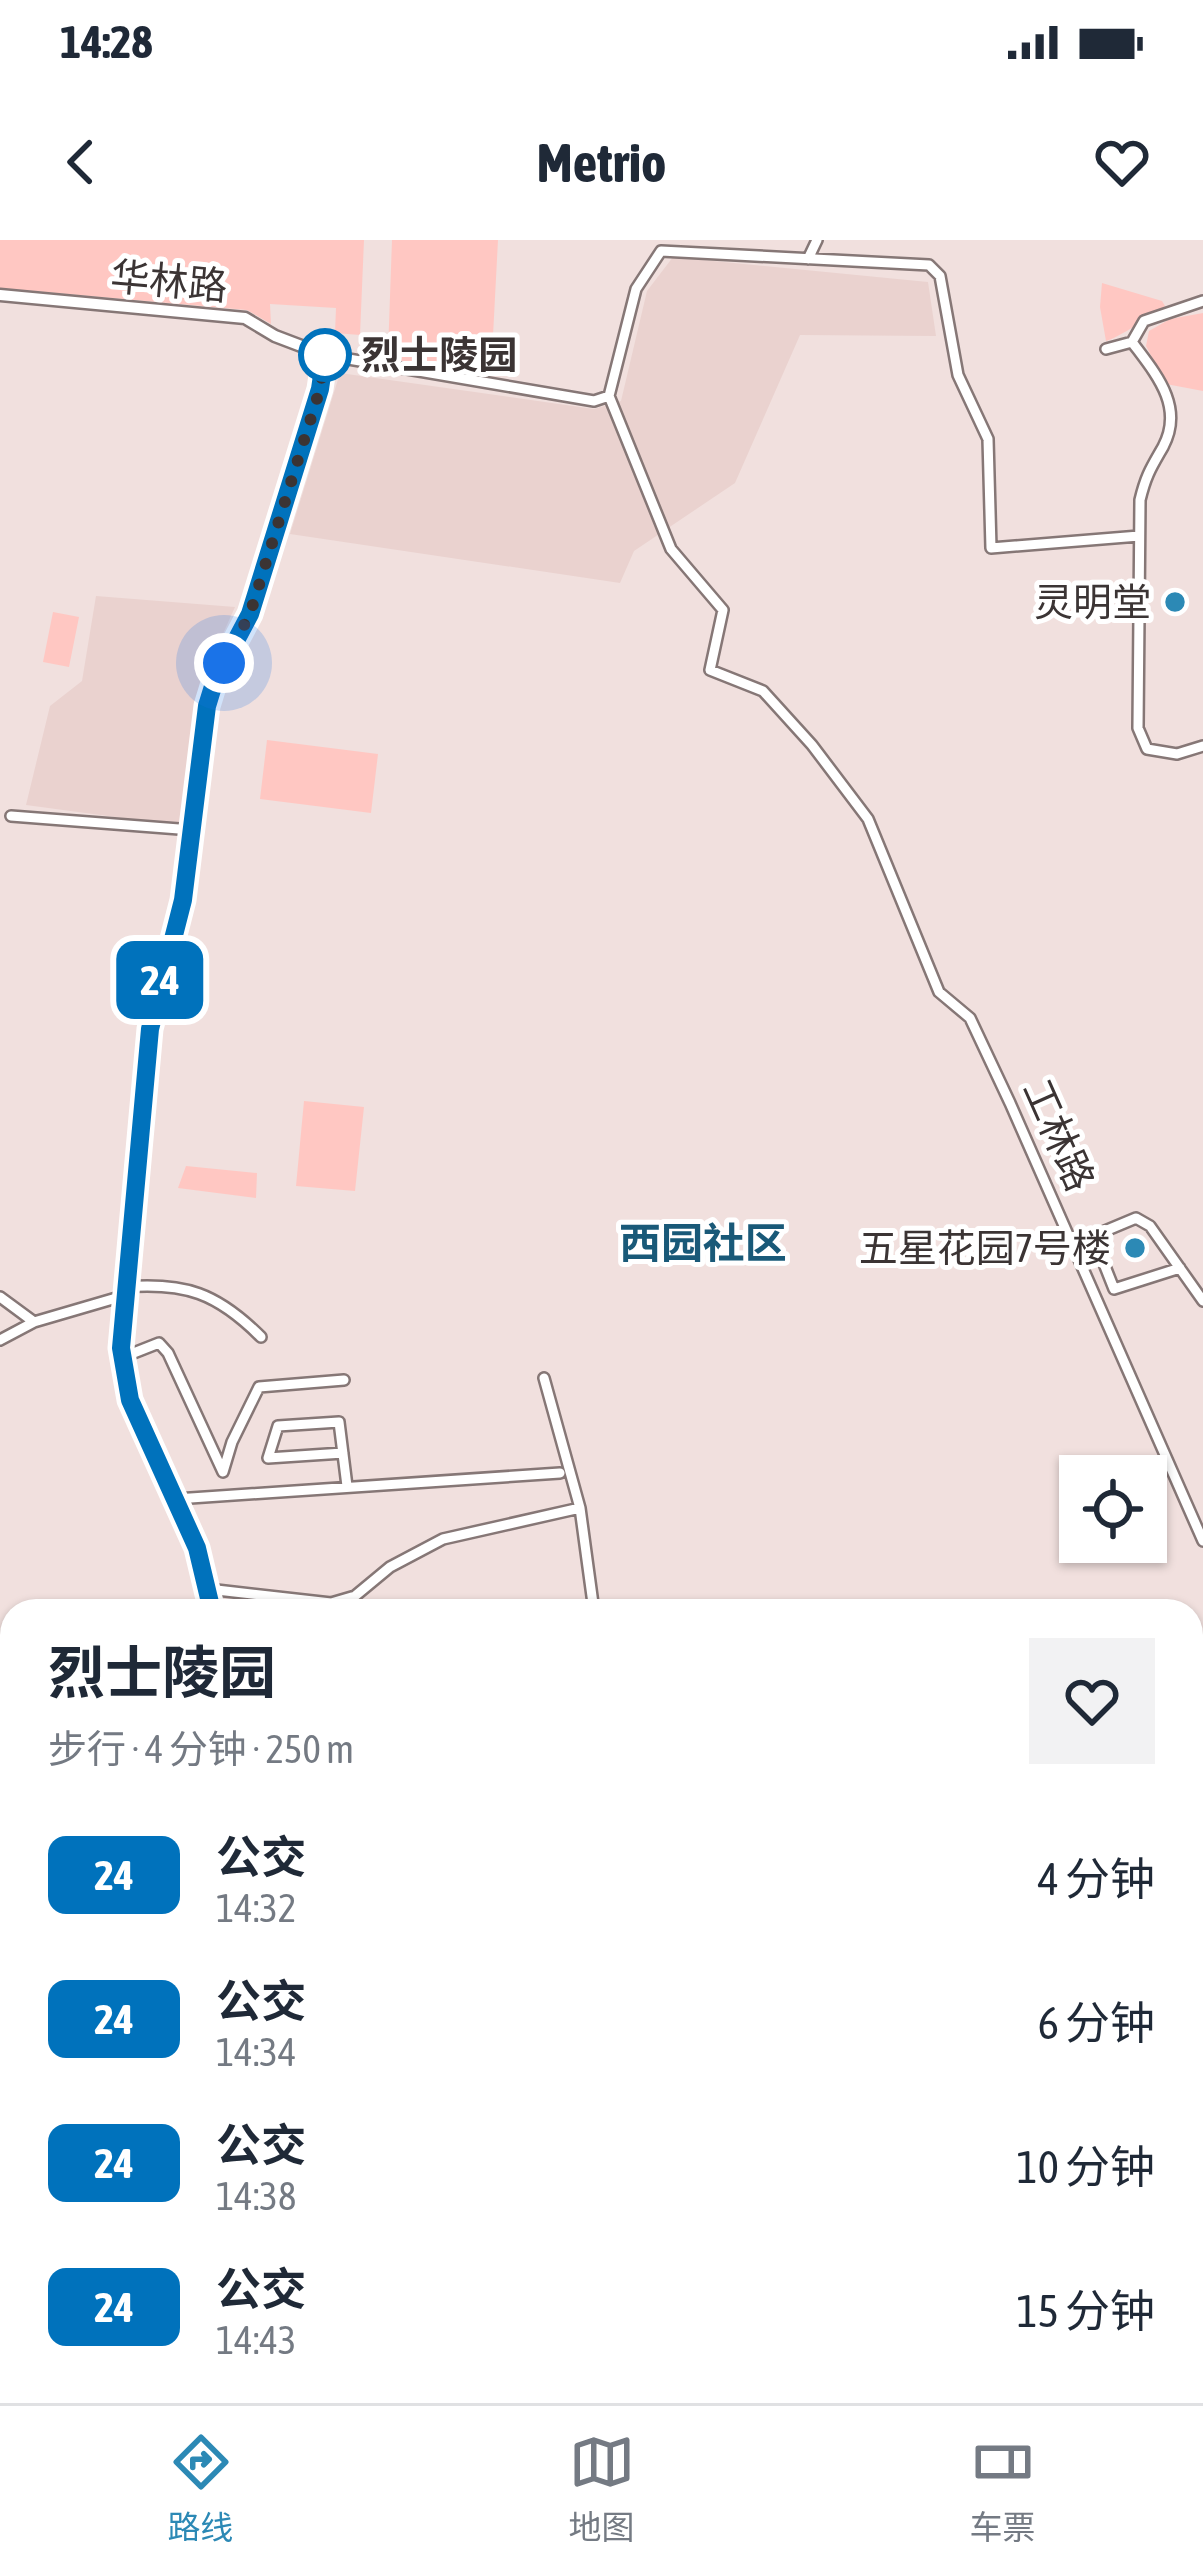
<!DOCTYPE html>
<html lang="zh">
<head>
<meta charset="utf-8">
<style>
  :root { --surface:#fff; --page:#f2f2f3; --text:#1f2937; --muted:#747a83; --line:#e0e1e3; --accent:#2c89b5 }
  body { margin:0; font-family:"Asap Condensed","Noto Sans SC",sans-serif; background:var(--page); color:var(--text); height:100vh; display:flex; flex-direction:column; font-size:45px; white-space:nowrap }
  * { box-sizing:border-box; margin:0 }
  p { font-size:39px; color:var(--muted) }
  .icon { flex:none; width:66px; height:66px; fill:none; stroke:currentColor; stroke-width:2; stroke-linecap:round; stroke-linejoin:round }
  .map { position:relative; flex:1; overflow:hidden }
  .panel { position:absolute; left:0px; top:1359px; width:1203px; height:804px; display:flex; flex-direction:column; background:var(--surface); border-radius:36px 36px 0 0; box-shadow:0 3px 9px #0004 }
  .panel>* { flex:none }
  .badge { padding:0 24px; border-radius:18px; font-size:42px; line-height:78px }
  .buttons { position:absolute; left:1059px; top:1215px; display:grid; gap:24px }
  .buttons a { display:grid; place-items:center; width:108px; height:108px; border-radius:0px; background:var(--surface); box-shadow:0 3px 9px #0004; font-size:60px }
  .you { position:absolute; width:60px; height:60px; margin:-30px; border:9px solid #fff; border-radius:50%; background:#1a73e8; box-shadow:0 0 0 18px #1a73e833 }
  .map>.badge { position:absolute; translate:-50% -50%; box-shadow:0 0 0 6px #fff }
  .round { display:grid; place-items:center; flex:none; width:126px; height:126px; border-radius:0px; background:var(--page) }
  .head { display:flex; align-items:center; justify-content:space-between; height:204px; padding:0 48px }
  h1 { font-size:57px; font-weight:700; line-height:90px }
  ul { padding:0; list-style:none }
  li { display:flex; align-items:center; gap:36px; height:144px; padding:0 48px }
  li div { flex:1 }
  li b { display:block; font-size:45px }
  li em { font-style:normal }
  li .badge { min-width:132px; font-weight:700; text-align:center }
  .status { display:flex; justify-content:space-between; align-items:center; height:84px; padding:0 60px; background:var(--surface); direction:ltr }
  .status svg { height:33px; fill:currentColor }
  header { display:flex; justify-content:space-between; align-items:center; height:156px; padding:0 48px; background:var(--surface); font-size:54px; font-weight:700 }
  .menu { display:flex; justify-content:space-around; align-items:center; height:168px; border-top:3px solid var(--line); background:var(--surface); font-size:33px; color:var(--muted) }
  .menu a { display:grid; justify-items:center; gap:6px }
  .menu .active { color:var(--accent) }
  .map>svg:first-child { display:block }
  .built { fill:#ead2cf }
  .green { fill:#ffc7c2 }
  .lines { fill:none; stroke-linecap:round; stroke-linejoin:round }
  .trunk-tunnel { stroke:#cdbebc; stroke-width:15; stroke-dasharray:15 8; stroke-linecap:butt }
  .minor-casing { stroke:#867776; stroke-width:14 }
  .tertiary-casing { stroke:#867776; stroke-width:15 }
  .trunk-casing { stroke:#c4c2c2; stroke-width:20 }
  .minor { stroke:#fff; stroke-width:9 }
  .tertiary { stroke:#fff; stroke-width:10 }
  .trunk { stroke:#d48f8b; stroke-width:15 }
  .rail { stroke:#645a5a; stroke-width:3 }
  .line-casing { stroke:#fff; stroke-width:27 }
  .line { stroke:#0072bc; stroke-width:18 }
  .walk { stroke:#3b3434; stroke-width:12; stroke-dasharray:0 21.6 }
  .stop-dot { fill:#fff; stroke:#0072bc; stroke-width:6 }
  .poi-dot { fill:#2c89b5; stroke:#fff; stroke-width:4.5 }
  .labels { text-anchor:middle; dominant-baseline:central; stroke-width:10; stroke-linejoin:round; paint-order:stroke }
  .street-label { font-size:39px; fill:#3b3434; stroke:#fff }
  .stop-label { font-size:39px; font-weight:bold; fill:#3b3434; stroke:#fff; text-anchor:start }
  .poi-label { font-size:39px; fill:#3b3434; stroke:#fff; text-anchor:end }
  .neighbourhood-label { font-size:42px; font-weight:bold; fill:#195978; stroke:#fff }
</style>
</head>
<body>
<div class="status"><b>14:28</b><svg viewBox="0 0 49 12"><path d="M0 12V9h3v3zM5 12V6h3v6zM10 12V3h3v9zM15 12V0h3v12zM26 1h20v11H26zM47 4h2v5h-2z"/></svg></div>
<header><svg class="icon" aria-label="back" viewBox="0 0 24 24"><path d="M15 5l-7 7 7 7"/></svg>Metrio<svg class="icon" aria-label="heart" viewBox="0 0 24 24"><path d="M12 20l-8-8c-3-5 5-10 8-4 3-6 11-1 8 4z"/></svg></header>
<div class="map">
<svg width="1203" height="2163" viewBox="0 0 1203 2163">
  <rect width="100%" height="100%" fill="#f1e0de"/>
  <path class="built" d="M 673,17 L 928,42 L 936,96 L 800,95 L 735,243 L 634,311 L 620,343 L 290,294 L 340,133 L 594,169 L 621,161 L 647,51 Z
    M 96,356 L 235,367 L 208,427 L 182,586 L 26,565 L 50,466 L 82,441 Z
    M 0,1524 L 12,1530 L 12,1635 L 0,1635 Z"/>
  <path class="green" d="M 0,0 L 364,0 L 360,95 L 335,93 L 336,68 L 270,64 L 271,84 L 247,70 L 0,48 Z
    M 392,0 L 498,0 L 491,134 L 397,124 L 388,113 Z
    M 1102,43 L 1162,61 L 1165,66 C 1155,74 1116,99 1106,101 L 1100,67 Z
    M 1203,73 L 1203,151 L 1166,144 L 1146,106 L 1149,91 L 1170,79 Z
    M 53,372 L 79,377 L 69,427 L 43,422 Z
    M 267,500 L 378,514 L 371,573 L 260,559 Z
    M 304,861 L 364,867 L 355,951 L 296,946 Z
    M 186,926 L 257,933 L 256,958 L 178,948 Z"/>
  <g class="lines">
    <path class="trunk-tunnel" d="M 0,1440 L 12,1443"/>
    <defs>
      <path id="minor" d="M 808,19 L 817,0
        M 1132,102 C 1155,133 1185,166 1163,207 C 1151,228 1146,235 1140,260 L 1138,488 L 1147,509 L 1177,514 L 1203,506
        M 1106,109 L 1132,102 L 1144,81 L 1203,61
        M 325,115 L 594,161 L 609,156
        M 1139,296 L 991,308 L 988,199 L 958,135 L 940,36 L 929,25 L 661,11 L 636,49 L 609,156 L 671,309 L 723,370 L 710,430 L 763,451 L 812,505 L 868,579 L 939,752 L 970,778 L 1010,863 L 1203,1301
        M 11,576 L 192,590
        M 1180,1028 L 1114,1049 L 1093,996 L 1136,978 L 1150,986 L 1203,1061
        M 124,1047 C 185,1042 217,1053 261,1097
        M 0,1057 L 34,1082
        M 0,1100 L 34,1082 L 123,1056
        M 121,1118 L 159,1103 L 168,1113 L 223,1232 L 232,1202 L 259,1147 L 344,1140
        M 544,1138 L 580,1268 L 594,1371
        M 343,1213 L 268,1218 L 278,1186 L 339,1182 L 347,1246
        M 176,1259 L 560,1233
        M 208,1349 L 331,1363 L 355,1356 L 390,1327 L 443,1299 L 580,1268
        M 0,1639 L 12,1638
        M 1191,1666 L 1203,1651
        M 0,1776 L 12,1775
        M 0,1954 L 12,1953
        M 0,2086 L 12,2085
        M 880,2151 L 897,2163
        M 0,2154 L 25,2153
        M 585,2163 L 593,2151
        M 742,2163 L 750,2151
        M 1018,2163 L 1019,2151"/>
      <path id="tertiary" d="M 0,55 L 245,78 L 275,96 L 325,115 L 320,149 L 260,347 L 245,385 L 215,440 L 207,466 L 183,660 L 150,789 L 121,1108 L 129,1160 L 197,1308 L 212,1371
        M 0,1484 L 12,1488
        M 205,2163 L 213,2151"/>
      <path id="trunk" d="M 1191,1764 L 1203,1765
        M 1191,1784 L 1203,1786"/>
    </defs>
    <use href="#minor" class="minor-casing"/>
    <use href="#tertiary" class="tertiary-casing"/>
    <use href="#trunk" class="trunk-casing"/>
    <use href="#minor" class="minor"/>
    <use href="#tertiary" class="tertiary"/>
    <use href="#trunk" class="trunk"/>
    <path class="rail" d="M 0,1508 L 12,1511
      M 1191,1799 L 1203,1801"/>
  </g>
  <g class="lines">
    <defs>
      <path id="line" d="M 212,1371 L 197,1308 L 130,1160 L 121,1108 L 150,789 L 183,660 L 207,466 L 215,440 L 250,374 L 320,149 L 325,115"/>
    </defs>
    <use href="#line" class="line-casing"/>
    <use href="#line" class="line"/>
    <path class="walk" d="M 224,423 L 250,374 L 320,149 L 325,115"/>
  </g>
  <circle class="stop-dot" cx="325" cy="115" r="24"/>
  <g class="poi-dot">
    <circle cx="1175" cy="362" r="12"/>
    <circle cx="1135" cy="1008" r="12"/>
  </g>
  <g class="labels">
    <g class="street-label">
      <text transform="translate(169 41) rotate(5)">华林路</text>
      <text transform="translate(1059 895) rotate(66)">工林路</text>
    </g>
    <g class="stop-label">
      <text x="361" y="115">烈士陵园</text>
    </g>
    <g class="poi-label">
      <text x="1151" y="362">灵明堂</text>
      <text x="1111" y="1008">五星花园7号楼</text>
    </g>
    <g class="neighbourhood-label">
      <text x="703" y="1003">西园社区</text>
    </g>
  </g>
</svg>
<div class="buttons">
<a><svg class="icon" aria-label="locate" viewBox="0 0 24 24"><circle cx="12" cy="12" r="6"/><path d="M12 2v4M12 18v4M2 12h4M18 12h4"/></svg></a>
</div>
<div class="you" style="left:224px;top:423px"></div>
<b class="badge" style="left:160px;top:740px;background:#0072bc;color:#fff">24</b>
<section class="panel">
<div class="head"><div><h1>烈士陵园</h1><p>步行 · 4 分钟 · 250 m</p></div><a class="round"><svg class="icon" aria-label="heart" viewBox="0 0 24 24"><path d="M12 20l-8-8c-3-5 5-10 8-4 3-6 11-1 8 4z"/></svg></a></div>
<ul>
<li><span class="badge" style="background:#0072bc;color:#fff">24</span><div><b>公交</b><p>14:32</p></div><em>4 分钟</em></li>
<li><span class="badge" style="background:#0072bc;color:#fff">24</span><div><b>公交</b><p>14:34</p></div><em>6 分钟</em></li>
<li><span class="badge" style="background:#0072bc;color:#fff">24</span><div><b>公交</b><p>14:38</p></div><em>10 分钟</em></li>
<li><span class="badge" style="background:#0072bc;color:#fff">24</span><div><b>公交</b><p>14:43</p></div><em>15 分钟</em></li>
</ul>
</section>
</div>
<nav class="menu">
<a class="active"><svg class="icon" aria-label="directions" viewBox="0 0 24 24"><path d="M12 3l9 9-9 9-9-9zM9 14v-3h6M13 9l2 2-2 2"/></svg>路线</a>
<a><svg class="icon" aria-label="map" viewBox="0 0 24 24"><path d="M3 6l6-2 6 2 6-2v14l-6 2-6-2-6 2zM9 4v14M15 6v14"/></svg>地图</a>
<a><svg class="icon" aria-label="tickets" viewBox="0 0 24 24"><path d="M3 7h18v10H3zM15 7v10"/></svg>车票</a>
</nav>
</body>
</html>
